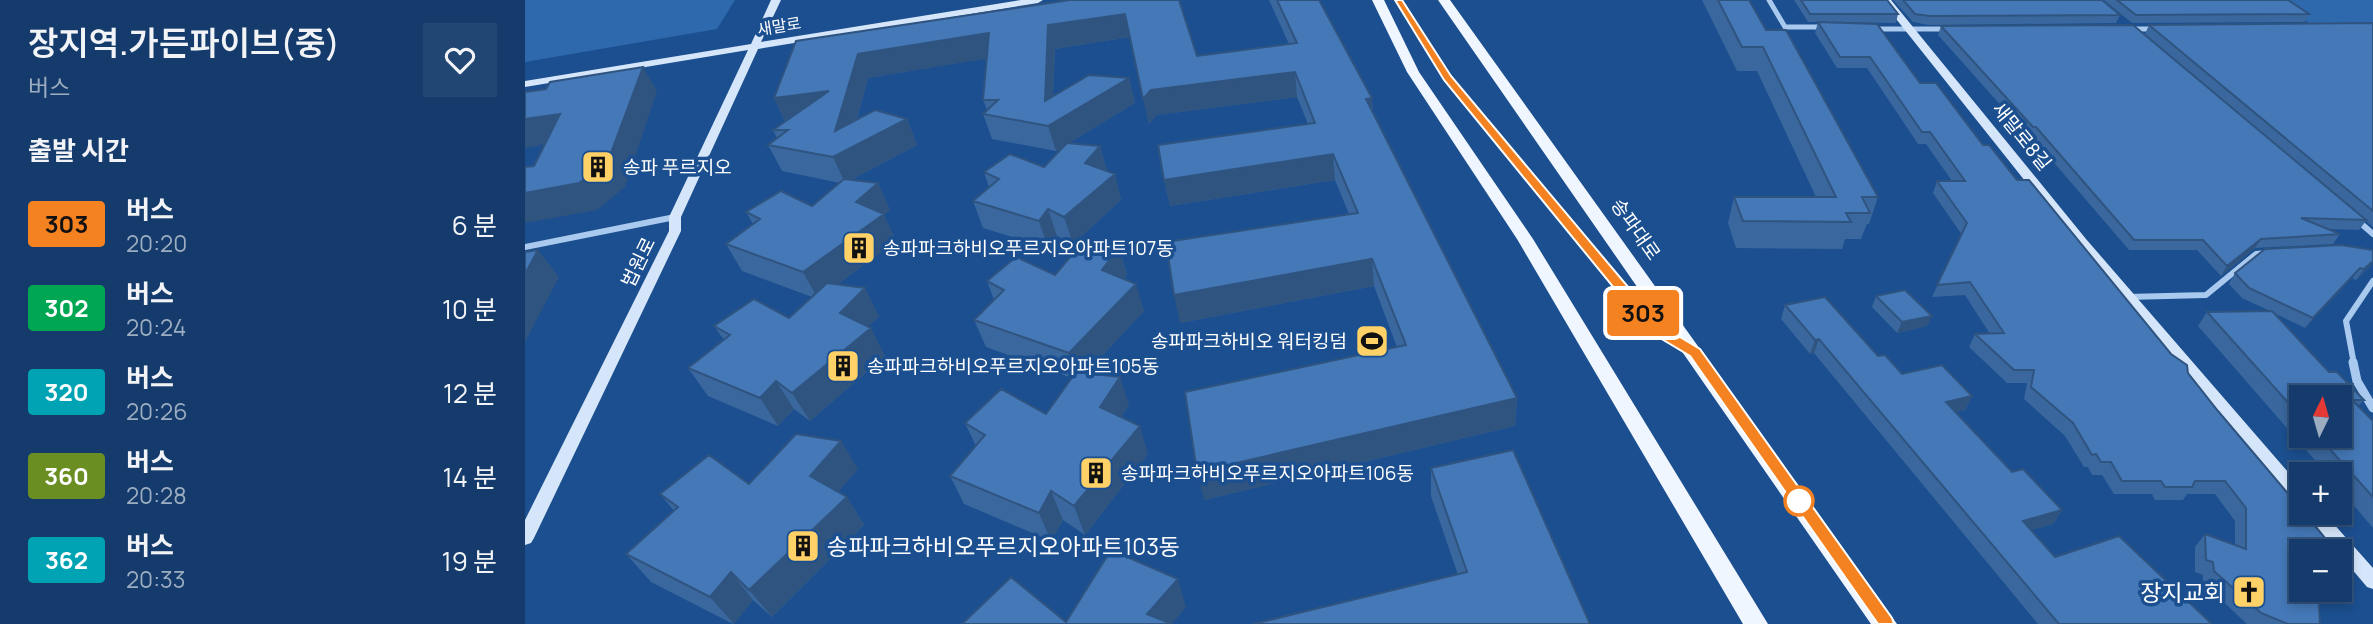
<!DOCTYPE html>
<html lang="ko">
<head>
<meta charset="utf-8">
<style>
  :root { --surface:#143b6b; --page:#214673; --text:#f1f3f6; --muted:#9dadc1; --line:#33557e }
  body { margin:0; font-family:Manrope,"Noto Sans KR",sans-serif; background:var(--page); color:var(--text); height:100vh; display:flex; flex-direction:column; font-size:26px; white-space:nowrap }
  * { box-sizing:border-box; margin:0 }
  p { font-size:23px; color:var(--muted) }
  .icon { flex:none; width:38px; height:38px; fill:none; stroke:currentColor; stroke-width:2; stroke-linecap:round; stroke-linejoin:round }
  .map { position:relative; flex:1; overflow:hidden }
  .side { display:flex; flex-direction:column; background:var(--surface); width:525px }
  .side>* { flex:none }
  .badge { padding:0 14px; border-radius:5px; font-size:24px; line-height:46px }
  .needle { width:46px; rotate:5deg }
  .fabs { position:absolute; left:1764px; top:385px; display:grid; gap:14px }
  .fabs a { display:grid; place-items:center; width:63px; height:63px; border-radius:0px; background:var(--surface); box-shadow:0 4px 10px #0003,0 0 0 2px var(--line); font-size:35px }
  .map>.badge { position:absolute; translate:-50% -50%; box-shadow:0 0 0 4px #fff }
  h2 { padding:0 28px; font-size:26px; line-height:63px }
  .round { display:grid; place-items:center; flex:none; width:74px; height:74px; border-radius:0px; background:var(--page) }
  .summary { display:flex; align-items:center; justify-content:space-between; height:119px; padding:0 28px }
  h1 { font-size:33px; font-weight:600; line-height:52px }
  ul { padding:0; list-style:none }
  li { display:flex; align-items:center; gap:21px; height:84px; padding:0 28px }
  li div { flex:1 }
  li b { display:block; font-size:26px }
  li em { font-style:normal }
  li .badge { min-width:77px; font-weight:700; text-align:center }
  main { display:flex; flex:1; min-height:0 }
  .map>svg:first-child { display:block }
  .green { fill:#2e69ad }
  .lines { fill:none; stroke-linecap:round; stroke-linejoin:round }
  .street-far2 { stroke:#a9c9ee; stroke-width:5 }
  .street-far1 { stroke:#a9c9ee; stroke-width:6 }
  .street { stroke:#a9c9ee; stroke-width:9 }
  .secondary { fill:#d6e6fa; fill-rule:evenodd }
  .primary { fill:#f0f6ff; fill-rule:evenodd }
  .wall { fill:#3a679d; fill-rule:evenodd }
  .shaded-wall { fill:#305480 }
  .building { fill:#4478b7; stroke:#305480; stroke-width:2 }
  .line { fill:#f58220; stroke:#fff; stroke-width:2 }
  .stop-dot { fill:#fff; stroke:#f58220; stroke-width:3.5 }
  .labels { text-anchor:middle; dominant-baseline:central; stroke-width:7; stroke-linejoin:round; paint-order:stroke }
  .far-street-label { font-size:16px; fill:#fff; stroke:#1b4f8f }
  .street-label { font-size:19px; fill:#fff; stroke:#1b4f8f }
  .poi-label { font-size:19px; fill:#fff; stroke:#1b4f8f; text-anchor:start }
  .near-poi-label { font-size:23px; fill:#fff; stroke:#1b4f8f; text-anchor:start }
</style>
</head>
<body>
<main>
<section class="side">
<div class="summary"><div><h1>장지역.가든파이브(중)</h1><p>버스</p></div><a class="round"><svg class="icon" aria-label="heart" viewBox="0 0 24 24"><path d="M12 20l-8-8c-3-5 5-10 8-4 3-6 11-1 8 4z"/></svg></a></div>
<h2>출발 시간</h2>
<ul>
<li><span class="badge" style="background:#f58220;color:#111">303</span><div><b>버스</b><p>20:20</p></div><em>6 분</em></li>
<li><span class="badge" style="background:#00a651;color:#fff">302</span><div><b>버스</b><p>20:24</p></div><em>10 분</em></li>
<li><span class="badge" style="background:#00a3b4;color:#fff">320</span><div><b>버스</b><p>20:26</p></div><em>12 분</em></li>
<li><span class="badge" style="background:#6b8e23;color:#fff">360</span><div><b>버스</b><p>20:28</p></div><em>14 분</em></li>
<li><span class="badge" style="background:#00a3b4;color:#fff">362</span><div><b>버스</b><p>20:33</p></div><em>19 분</em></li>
</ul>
</section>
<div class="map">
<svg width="1848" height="624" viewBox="0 0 1848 624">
  <rect width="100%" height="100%" fill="#1b4f8f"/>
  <path class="green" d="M 0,0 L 210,0 L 192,29 L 0,62 Z
    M 1750,0 L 1848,0 L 1848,24 L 1787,25 Z"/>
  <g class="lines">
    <path class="street-far2" d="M 1244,0 L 1260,27 L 1298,27
      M 1348,29 L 1424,29
      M 1604,29 L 1630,29"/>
    <path class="street-far1" d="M 1832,220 L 1848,234
      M 0,247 L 150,217
      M 1602,297 L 1681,295 L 1731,254 L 1743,253
      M 1829,364 L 1821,321 L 1848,281"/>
    <path class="street" d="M 1828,362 L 1832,381 L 1848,408"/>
    <path class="secondary" d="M 246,0 L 256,0 L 236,42 L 496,0 L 518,0 L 513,3 L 233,49 L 156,217 L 156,231 L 9,538 L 6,543 L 0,545 L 0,520 L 144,231 L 144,217 L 223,50 L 0,87 L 0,81 L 226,44 Z
      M 1356,0 L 1366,0 L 1561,239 L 1776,487 L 1776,505 L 1770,503 L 1551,245 Z
      M 1781,513 L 1799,513 L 1848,568 L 1848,589 L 1842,587 L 1815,555 L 1815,551 L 1811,551 Z"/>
    <path class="primary" d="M 847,0 L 859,0 L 894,72 L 1008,239 L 1243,624 L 1218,624 L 992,239 L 882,72 Z
      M 913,0 L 925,0 L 1372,624 L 1346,624 Z"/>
  </g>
  <path class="wall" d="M 545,0 L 672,56 L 764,44 L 744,0 L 794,0 L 847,98 L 848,112 L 992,398 L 990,426 L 679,500 L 872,347 L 849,286 L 655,323 L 824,214 L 810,180 L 645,206 L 639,180 L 783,124 L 772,97 L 632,115 L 624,124 L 605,37 L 530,49 L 528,96 L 604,78 L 610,103 L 544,143 L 575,146 L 582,171 L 590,174 L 596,200 L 548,244 L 532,236 L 523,248 L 458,228 L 448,201 L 464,187 L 459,172 L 519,167 L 540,146 L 531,151 L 467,139 L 458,114 L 462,110 L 458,100 L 462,58 L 343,78 L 332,120 L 382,119 L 392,145 L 326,180 L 353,183 L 365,210 L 359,215 L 371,241 L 312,285 L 354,316 L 343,326 L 360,356 L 285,421 L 269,409 L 253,426 L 183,396 L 163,368 L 199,340 L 189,326 L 264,318 L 287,297 L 217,271 L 201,244 L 228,224 L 221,212 L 287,206 L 315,183 L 257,171 L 243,145 L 252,138 L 248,130 L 260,121 L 249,98 Z
    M 1177,0 L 1224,0 L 1241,30 L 1353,197 L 1344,224 L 1342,224 L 1336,239 L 1320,239 L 1317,249 L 1211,248 L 1203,223 L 1209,197 L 1291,197 L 1232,71 L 1212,71 Z
    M 1269,0 L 1362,0 L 1373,14 L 1371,23 L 1294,22 L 1395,83 L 1458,145 L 1492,180 L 1663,373 L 1776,551 L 1795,624 L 1722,624 L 1678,583 L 1678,575 L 1670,572 L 1670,547 L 1680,534 L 1710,545 L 1710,521 L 1690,494 L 1662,494 L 1658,500 L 1630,500 L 1627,494 L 1589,494 L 1577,475 L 1567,475 L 1563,467 L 1559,467 L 1540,436 L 1499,399 L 1502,383 L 1482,383 L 1444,347 L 1450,334 L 1465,334 L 1440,295 L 1407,297 L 1437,235 L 1408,193 L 1412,181 L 1427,181 L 1401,144 L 1393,144 L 1342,68 L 1312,68 L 1290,33 L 1293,22 L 1283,22 Z
    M 1368,0 L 1577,0 L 1595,15 L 1591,23 L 1403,25 L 1388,22 Z
    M 1579,0 L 1763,0 L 1784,14 L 1780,22 L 1607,23 Z
    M 1848,23 L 1848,227 L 1841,221 L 1834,230 L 1802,229 L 1815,234 L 1808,244 L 1730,248 L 1696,276 L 1672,250 L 1604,250 L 1507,137 L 1504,137 L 1413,35 L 1416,26 L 1741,136 L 1620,34 L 1624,25 Z
    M 594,247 L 602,275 L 599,279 L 619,311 L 561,373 L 604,405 L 596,417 L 623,454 L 560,535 L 538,520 L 526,541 L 439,504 L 425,476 L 451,446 L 440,423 L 521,414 L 547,378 L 461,347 L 449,320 L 469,300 L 462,281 L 530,275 Z
    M 1848,263 L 1831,280 L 1827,278 L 1780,328 L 1749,313 L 1804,372 L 1839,400 L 1833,406 L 1848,421 L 1848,528 L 1815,489 L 1815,474 L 1802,474 L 1673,326 L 1682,312 L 1745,311 L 1717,298 L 1704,284 L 1710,273 ZM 1776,397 L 1815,436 L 1776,436 Z
    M 1351,296 L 1402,326 L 1372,333 L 1347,307 Z
    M 1260,305 L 1353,356 L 1377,374 L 1447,396 L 1440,410 L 1430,412 L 1487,472 L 1537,510 L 1528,524 L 1506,530 L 1530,557 L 1687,624 L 1513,624 L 1289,353 L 1285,354 L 1256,319 Z
    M 906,468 L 1065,624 L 933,575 L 906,496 Z
    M 333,469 L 313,492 L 322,497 L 339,525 L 247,617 L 228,600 L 208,624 L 126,582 L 101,554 L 149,511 L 135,494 L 224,484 Z"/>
  <path class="shaded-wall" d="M 600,14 L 605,37 L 530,49 L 527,123 L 604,78 L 610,103 L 531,151 L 523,126 L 520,101 L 523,25 Z
    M 464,33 L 471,57 L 343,78 L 324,149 L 382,119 L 392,145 L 320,183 L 308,157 L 261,123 L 249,98 L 333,54 Z
    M 118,67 L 132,91 L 100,187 L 72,210 L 0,223 L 0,193 Z
    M 770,72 L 772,97 L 632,115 L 624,124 L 618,99 L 626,90 Z
    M 847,98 L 848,123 L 841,99 Z
    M 35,114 L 52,139 L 0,148 L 0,119 Z
    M 575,146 L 582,172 L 560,163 Z
    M 808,154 L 810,180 L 645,206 L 639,180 Z
    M 590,174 L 596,200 L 548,244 L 539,217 Z
    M 353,183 L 365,210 L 359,215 L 371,241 L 293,299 L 278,272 L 331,202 Z
    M 523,209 L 532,236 L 523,248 L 514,221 Z
    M 1736,239 L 1730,248 L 1696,276 L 1702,266 Z
    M 594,247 L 602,275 L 585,297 L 577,270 Z
    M 13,250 L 34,277 L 0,342 L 0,274 Z
    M 847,259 L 849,286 L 655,323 L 649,295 Z
    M 1848,261 L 1848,263 L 1831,280 L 1839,269 Z
    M 1835,268 L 1827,278 L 1780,328 L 1788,318 Z
    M 611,284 L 619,311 L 554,381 L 544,353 Z
    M 340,288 L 354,316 L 329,341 L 315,313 Z
    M 1407,316 L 1402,326 L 1372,333 L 1377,322 Z
    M 346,328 L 360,356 L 285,421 L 267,393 Z
    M 1294,339 L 1289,353 L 1285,354 L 1290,340 Z
    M 595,377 L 604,405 L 585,436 L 575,407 Z
    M 251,381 L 269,409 L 253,426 L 235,398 Z
    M 1447,396 L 1440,410 L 1414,416 L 1421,402 Z
    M 992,398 L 990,426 L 679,500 L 672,472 Z
    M 615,426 L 623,454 L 560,535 L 549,506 Z
    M 316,441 L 333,469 L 303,504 L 285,476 Z
    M 526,491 L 538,520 L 526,541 L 514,513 Z
    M 322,497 L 339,525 L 247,617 L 224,590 Z
    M 1537,510 L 1528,524 L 1489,535 L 1498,521 Z
    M 206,572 L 228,600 L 209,624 L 185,597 Z
    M 653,579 L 661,607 L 647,624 L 622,614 Z"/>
  <path class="building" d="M 545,0 L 654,0 L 672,56 L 772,43 L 752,0 L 794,0 L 847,98 L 841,99 L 992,398 L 672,472 L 660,392 L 881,345 L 847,259 L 649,295 L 641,242 L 833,213 L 808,154 L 639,180 L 633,145 L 790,123 L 770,72 L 626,90 L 618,99 L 600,14 L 523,25 L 520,101 L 564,75 L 604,78 L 523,126 L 458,114 L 473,100 L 458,100 L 464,33 L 333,54 L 310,131 L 350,110 L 382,119 L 308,157 L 243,145 L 263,130 L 248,130 L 304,91 L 249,98 L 271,41 Z
    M 1193,0 L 1224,0 L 1241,30 L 1261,30 L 1353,197 L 1337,197 L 1345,213 L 1321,213 L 1326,222 L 1218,221 L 1209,197 L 1311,197 L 1238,47 L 1217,47 Z
    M 1276,0 L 1362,0 L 1373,14 L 1285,14 Z
    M 1378,0 L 1577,0 L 1595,15 L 1405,16 L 1390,14 Z
    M 1592,0 L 1763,0 L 1784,14 L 1611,15 Z
    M 1293,22 L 1352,24 L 1395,83 L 1411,83 L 1458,145 L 1464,145 L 1492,180 L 1504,180 L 1646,354 L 1662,365 L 1663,373 L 1693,411 L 1776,509 L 1776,513 L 1779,513 L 1801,539 L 1794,551 L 1776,551 L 1776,590 L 1793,590 L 1795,624 L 1763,624 L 1736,613 L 1689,571 L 1688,562 L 1681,560 L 1680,534 L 1721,549 L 1721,508 L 1700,481 L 1670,481 L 1667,487 L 1640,487 L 1636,481 L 1597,481 L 1586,462 L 1576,462 L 1571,454 L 1567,455 L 1548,423 L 1506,387 L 1509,370 L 1489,370 L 1450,334 L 1479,333 L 1445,282 L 1412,285 L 1442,223 L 1412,181 L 1440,181 L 1405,132 L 1397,132 L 1345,57 L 1315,57 Z
    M 1848,23 L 1848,211 L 1624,25 Z
    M 1608,25 L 1841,220 L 1776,218 L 1815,234 L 1736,239 L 1702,266 L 1678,240 L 1609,240 L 1511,127 L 1508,127 L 1416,26 Z
    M 118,67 L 83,161 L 54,183 L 0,193 L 0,167 L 9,166 L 35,114 L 0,119 L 0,92 L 21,89 L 25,82 Z
    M 542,143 L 575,146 L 560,163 L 590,174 L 539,217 L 523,209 L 514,221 L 448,201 L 474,179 L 459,172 L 485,154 L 519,167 Z
    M 319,179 L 353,183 L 331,202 L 359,214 L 278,272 L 201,244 L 235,219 L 221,212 L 256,191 L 287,206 Z
    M 557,243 L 594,247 L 577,270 L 611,284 L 544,353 L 449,320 L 479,290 L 462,281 L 491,257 L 530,275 Z
    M 1816,245 L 1848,250 L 1848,261 L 1839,269 L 1835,268 L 1788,318 L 1724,288 L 1710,273 L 1740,249 Z
    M 13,250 L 0,274 L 0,252 Z
    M 302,283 L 340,288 L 315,313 L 346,328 L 267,393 L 251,381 L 235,398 L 163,368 L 205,335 L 189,326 L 229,299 L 264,318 Z
    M 1380,290 L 1407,316 L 1377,322 L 1351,296 Z
    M 1300,297 L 1353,356 L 1360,355 L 1377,374 L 1417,365 L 1447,396 L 1421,402 L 1487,472 L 1498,469 L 1537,510 L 1498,521 L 1530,557 L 1594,536 L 1687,624 L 1534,624 L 1294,339 L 1290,340 L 1260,305 Z
    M 1747,311 L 1804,372 L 1812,372 L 1839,400 L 1827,400 L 1848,421 L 1848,497 L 1793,436 L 1815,436 L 1815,397 L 1776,397 L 1776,417 L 1682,312 Z
    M 551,372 L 595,377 L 575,407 L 615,426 L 549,506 L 526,491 L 514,513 L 425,476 L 460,435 L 440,423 L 476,389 L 521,414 Z
    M 271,434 L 316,441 L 285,476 L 322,497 L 224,590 L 206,572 L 185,597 L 101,554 L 153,507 L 135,494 L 184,455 L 224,484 Z
    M 988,450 L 1065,624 L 728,624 L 942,572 L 906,468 Z
    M 586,550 L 653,579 L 622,614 L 647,624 L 437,624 L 486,577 L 541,622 Z"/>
  <path class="line" d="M 870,0 L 877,0 L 926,76 L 1135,325 L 1175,349 L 1367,618 L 1369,624 L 1353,624 L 1165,356 L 1125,332 L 919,80 Z"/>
  <defs>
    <symbol id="building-square" viewBox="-11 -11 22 22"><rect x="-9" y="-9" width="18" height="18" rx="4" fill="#ffd166" stroke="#1b4f8f"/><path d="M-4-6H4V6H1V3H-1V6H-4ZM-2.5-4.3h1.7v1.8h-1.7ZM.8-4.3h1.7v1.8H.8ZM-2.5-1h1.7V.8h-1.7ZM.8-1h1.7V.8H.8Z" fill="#111"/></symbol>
    <symbol id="stadium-square" viewBox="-11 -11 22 22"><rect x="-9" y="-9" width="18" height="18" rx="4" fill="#ffd166" stroke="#1b4f8f"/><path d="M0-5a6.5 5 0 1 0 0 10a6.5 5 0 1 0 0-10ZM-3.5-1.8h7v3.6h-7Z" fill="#111"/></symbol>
    <symbol id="church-square" viewBox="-11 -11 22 22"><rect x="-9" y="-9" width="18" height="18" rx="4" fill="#ffd166" stroke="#1b4f8f"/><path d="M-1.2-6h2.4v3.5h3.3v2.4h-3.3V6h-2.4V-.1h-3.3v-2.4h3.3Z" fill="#111"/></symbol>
  </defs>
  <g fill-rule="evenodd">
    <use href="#building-square" x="54" y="148" width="38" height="38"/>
    <use href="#building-square" x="315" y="229" width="38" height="38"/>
    <use href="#stadium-square" x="828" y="322" width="38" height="38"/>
    <use href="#building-square" x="299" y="347" width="38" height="38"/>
    <use href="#building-square" x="552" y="454" width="38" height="38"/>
    <use href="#building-square" x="259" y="527" width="38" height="38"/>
    <use href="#church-square" x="1705" y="573" width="38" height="38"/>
  </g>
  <circle class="stop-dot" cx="1274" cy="501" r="14"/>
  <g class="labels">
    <g class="far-street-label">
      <text transform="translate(254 26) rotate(-9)">새말로</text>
    </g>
    <g class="street-label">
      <text transform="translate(1497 136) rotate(51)">새말로8길</text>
      <text transform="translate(1111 229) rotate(55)">송파대로</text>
      <text transform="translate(113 262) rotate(-64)">법원로</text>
    </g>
    <g class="poi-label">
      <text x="98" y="167">송파 푸르지오</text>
      <text x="358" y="248">송파파크하비오푸르지오아파트107동</text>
      <text x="822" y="341" text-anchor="end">송파파크하비오 워터킹덤</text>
      <text x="342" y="366">송파파크하비오푸르지오아파트105동</text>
      <text x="596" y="473">송파파크하비오푸르지오아파트106동</text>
    </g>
    <g class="near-poi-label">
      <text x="302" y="546">송파파크하비오푸르지오아파트103동</text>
      <text x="1700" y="592" text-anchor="end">장지교회</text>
    </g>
  </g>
</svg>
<div class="fabs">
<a><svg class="needle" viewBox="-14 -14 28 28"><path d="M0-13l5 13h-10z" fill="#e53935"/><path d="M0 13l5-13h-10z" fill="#9dadc1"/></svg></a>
<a>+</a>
<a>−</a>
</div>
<b class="badge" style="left:1118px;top:313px;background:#f58220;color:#111">303</b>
</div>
</main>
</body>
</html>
